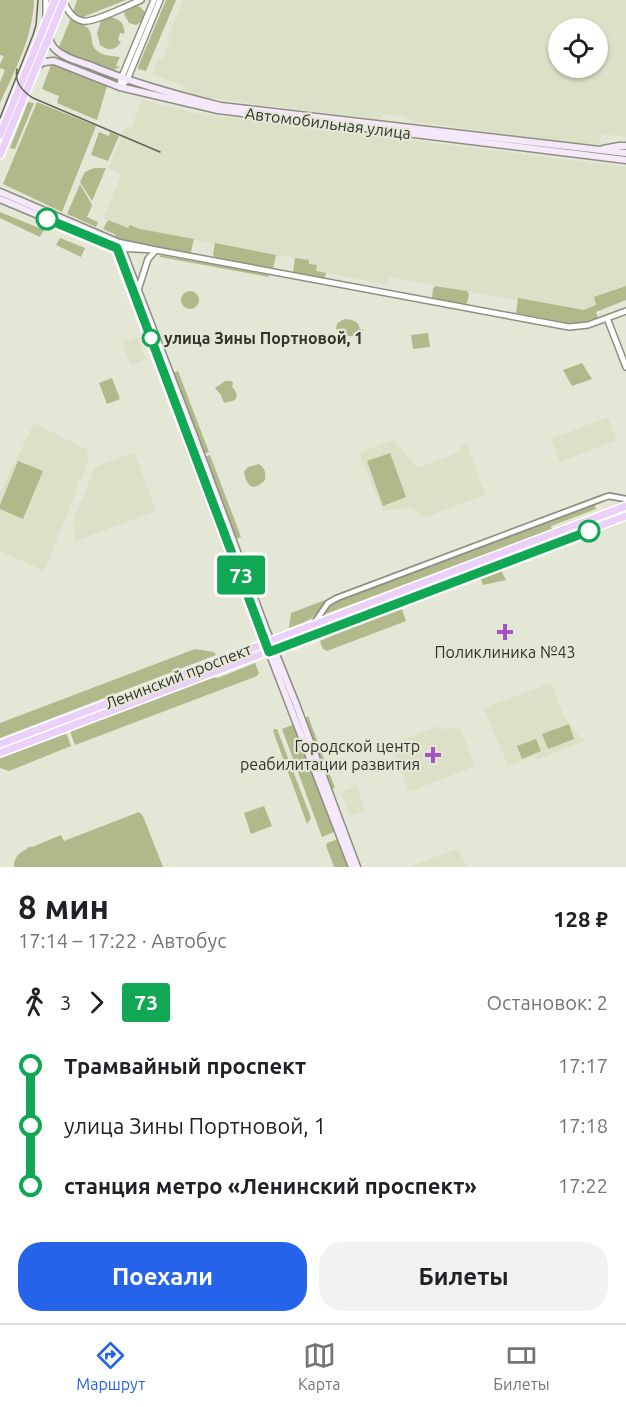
<!DOCTYPE html>
<html lang="ru">
<head>
<meta charset="utf-8">
<style>
  :root { --surface:#fff; --page:#f2f2f2; --text:#202124; --muted:#757577; --line:#e0e0e0; --accent:#2563eb }
  body { margin:0; font-family:Ubuntu,sans-serif; background:var(--page); color:var(--text); height:100vh; display:flex; flex-direction:column; font-size:22px; white-space:nowrap }
  * { box-sizing:border-box; margin:0 }
  p { font-size:20px; color:var(--muted) }
  .icon { flex:none; width:33px; height:33px; fill:none; stroke:currentColor; stroke-width:2; stroke-linecap:round; stroke-linejoin:round }
  .map { position:relative; height:867px; overflow:hidden }
  .drawer { display:flex; flex-direction:column; background:var(--surface); flex:1 }
  .drawer>* { flex:none }
  .badge { padding:0 12px; border-radius:4px; font-size:21px; line-height:39px }
  .fabs { position:absolute; left:548px; top:18px; display:grid; gap:12px }
  .fabs a { display:grid; place-items:center; width:60px; height:60px; border-radius:50%; background:var(--surface); box-shadow:0 2px 4px #0004; font-size:30px }
  .map>.badge { position:absolute; translate:-50% -50%; box-shadow:0 0 0 3px #fff }
  .legs { display:flex; align-items:center; gap:9px; height:66px; padding:0 18px; font-size:20px }
  .legs p { margin-inline-start:auto }
  .head { display:flex; align-items:center; justify-content:space-between; height:102px; padding:0 18px }
  h1 { font-size:33px; font-weight:600; line-height:45px }
  .action { display:flex; gap:12px; margin-top:auto; padding:12px 18px }
  .action a { flex:1; height:69px; border-radius:24px; background:var(--accent); color:#fff; font-size:24px; font-weight:600; line-height:69px; text-align:center }
  .action a+a { background:var(--page); color:var(--text) }
  ul { padding:0 18px; list-style:none }
  li { display:flex; align-items:center; gap:21px; height:60px; font-size:22px }
  li i { display:grid; place-items:center; width:9px; height:100%; margin:0 8px; background:currentColor }
  li i::after { content:''; width:15px; height:15px; margin:-8px; border:4px solid; border-radius:50%; background:var(--surface) }
  li p { margin-inline-start:auto }
  li:first-child i { background:linear-gradient(#0000 50%,currentColor 0) }
  li:last-child i { background:linear-gradient(currentColor 50%,#0000 0) }
  .tabs { display:flex; justify-content:space-around; align-items:center; height:84px; border-top:2px solid var(--line); background:var(--surface); font-size:16px; color:var(--muted) }
  .tabs a { display:grid; justify-items:center; gap:3px }
  .tabs .active { color:var(--accent) }
  .map>svg:first-child { display:block }
  .built { fill:#dbe0c7; fill-rule:evenodd }
  .green { fill:#b1b98a }
  .lines { fill:none; stroke-linecap:round; stroke-linejoin:round }
  .minor-casing { stroke:#8d9081; stroke-width:8 }
  .tertiary-casing { stroke:#8d9081; stroke-width:8 }
  .secondary-casing { stroke:#8d9081; stroke-width:9 }
  .primary-casing { stroke:#fff; stroke-width:10 }
  .minor { stroke:#fff; stroke-width:4.5 }
  .tertiary { stroke:#fff; stroke-width:5 }
  .secondary { stroke:#f5e8fb; stroke-width:6 }
  .primary { stroke:#ebd1f7; stroke-width:7 }
  .tram { stroke:#64655c; stroke-width:1.5 }
  .line-1-casing { stroke:#fff; stroke-width:14 }
  .line-1 { stroke:#10a855; stroke-width:9 }
  .stop-1-dot { fill:#fff; stroke:#10a855; stroke-width:3 }
  .poi-dot { fill:#a555c6; stroke:#e4e7d6; stroke-width:2 }
  .labels { text-anchor:middle; dominant-baseline:central; stroke-width:4.5; stroke-linejoin:round; paint-order:stroke }
  .street-label { font-size:16px; fill:#32332c; stroke:#e4e7d6 }
  .stop-label { font-size:16px; font-weight:bold; fill:#32332c; stroke:#e4e7d6; text-anchor:start }
  .poi-label { font-size:16px; fill:#32332c; stroke:#e4e7d6 }
</style>
</head>
<body>
<div class="map">
<svg width="626" height="867" viewBox="0 0 626 867">
  <rect width="100%" height="100%" fill="#e4e7d6"/>
  <path class="built" d="M 183,0 L 626,0 L 626,137 L 602,134 L 598,148 L 559,142 L 410,121 L 405,116 L 384,114 L 380,120 L 195,96 L 184,92 L 183,86 L 152,74 L 158,59 L 162,60 L 170,40 L 167,39 ZM 558,28 L 597,28 L 597,68 L 558,68 Z
    M 142,100 L 199,114 L 626,167 L 626,288 L 599,307 L 584,313 L 390,277 L 388,285 L 315,271 L 308,264 L 308,261 L 140,230 L 128,229 L 103,218 L 122,174 L 108,168 L 126,126 L 131,128 Z
    M 137,337 L 146,359 L 131,365 L 122,343 Z
    M 608,417 L 617,440 L 560,462 L 551,439 Z
    M 34,423 L 86,449 L 89,460 L 81,480 L 77,479 L 76,482 L 78,487 L 44,571 L 0,551 L 0,493 Z
    M 393,440 L 418,468 L 459,452 L 460,447 L 467,444 L 485,495 L 426,517 L 410,508 L 383,511 L 359,453 Z
    M 134,453 L 156,511 L 75,541 L 74,519 L 95,467 Z
    M 551,683 L 564,716 L 579,736 L 586,740 L 537,760 L 535,755 L 508,766 L 484,708 Z
    M 438,726 L 442,730 L 451,727 L 453,730 L 460,727 L 475,766 L 409,792 L 391,744 Z
    M 357,786 L 365,810 L 350,816 L 341,792 Z
    M 457,849 L 468,867 L 408,867 Z"/>
  <path class="green" d="M 0,0 L 34,0 C 33,37 15,70 0,103 L 0,82 L 5,70 L 0,68 L 0,64 L 4,56 L 0,55 Z
    M 77,0 L 126,0 L 83,17 L 77,15 L 73,12 Z
    M 166,0 L 176,0 L 146,71 L 138,69 L 138,67 Z
    M 136,6 L 140,7 L 145,12 L 141,22 L 136,25 L 129,23 L 124,14 L 126,9 Z
    M 108,17 C 117,17 126,23 124,34 L 120,33 L 118,40 L 121,42 C 115,51 108,51 100,45 L 97,33 L 101,21 Z
    M 71,18 C 76,21 83,24 88,28 C 91,32 92,37 92,42 C 94,55 110,56 120,57 L 116,66 L 120,67 L 111,71 L 67,53 L 59,47 Z
    M 51,65 L 58,66 L 107,86 L 97,120 L 57,103 L 59,96 L 42,89 Z
    M 28,102 L 34,103 L 15,149 L 10,148 Z
    M 37,102 L 96,126 L 62,212 L 3,184 Z
    M 99,132 L 109,136 L 110,132 L 119,136 L 108,161 L 91,155 Z
    M 94,168 L 106,168 L 92,201 L 80,182 L 85,172 Z
    M 80,184 L 91,203 L 92,206 L 87,217 L 98,222 L 96,227 L 67,214 Z
    M 0,212 L 44,230 L 40,237 L 0,218 Z
    M 108,220 L 128,228 L 130,225 L 140,229 L 194,239 L 191,252 L 189,253 L 122,240 L 115,237 L 116,235 L 103,229 Z
    M 60,238 L 85,248 L 81,257 L 56,245 Z
    M 215,243 L 276,255 L 273,268 L 215,258 L 213,254 Z
    M 160,255 L 269,275 L 269,277 L 160,257 Z
    M 295,258 L 309,260 L 309,264 L 317,265 L 316,271 L 326,273 L 325,278 L 293,272 Z
    M 435,286 L 467,291 L 469,294 L 467,303 L 465,304 L 432,298 L 433,289 Z
    M 626,286 L 626,300 L 596,312 L 598,318 L 575,324 L 516,313 L 518,298 L 584,310 L 596,305 L 594,297 Z
    M181 300a9 9 0 1 1 18 0a9 9 0 1 1-18 0Z
    M 346,319 C 353,320 358,321 360,329 L 363,330 L 362,333 L 359,332 L 358,334 C 350,338 340,337 336,328 L 337,324 L 342,320 Z
    M 428,333 L 430,347 L 413,349 L 411,335 Z
    M 157,362 L 182,427 L 178,429 L 153,363 Z
    M 582,363 L 592,379 L 572,386 L 563,370 Z
    M 178,371 L 209,452 L 204,454 L 172,373 Z
    M 112,378 L 120,399 L 107,404 L 99,383 Z
    M 225,381 L 231,381 L 233,383 L 232,387 L 235,390 L 237,396 L 235,400 L 225,403 L 223,401 L 221,395 L 215,388 Z
    M 184,431 L 240,580 L 235,582 L 179,433 Z
    M 390,453 L 406,497 L 383,506 L 367,461 Z
    M 210,455 L 241,537 L 235,539 L 205,457 Z
    M 18,461 L 43,471 L 23,519 L 0,509 L 0,505 Z
    M 259,464 C 265,468 266,473 265,480 C 253,492 247,487 244,472 L 248,467 Z
    M 594,503 L 596,509 L 551,526 L 552,529 L 323,615 L 330,605 L 337,600 Z
    M 500,568 L 506,580 L 483,585 L 480,576 Z
    M 325,600 L 325,602 C 312,621 310,620 289,628 L 291,613 Z
    M 401,606 L 406,621 L 327,651 L 323,649 L 320,641 L 345,630 L 346,627 Z
    M 195,649 L 214,652 L 216,655 L 0,738 L 0,723 Z
    M 255,663 L 259,673 L 257,676 L 75,745 L 71,734 L 71,731 L 212,677 L 218,678 Z
    M 308,716 L 335,788 L 331,789 L 304,719 Z
    M 295,724 L 335,830 L 333,831 L 334,832 L 322,837 L 282,729 Z
    M 569,724 L 574,739 L 548,749 L 542,734 Z
    M 274,729 L 277,729 L 311,818 L 307,824 L 273,731 Z
    M 65,734 L 67,735 L 71,746 L 9,771 L 0,768 L 0,758 Z
    M 536,739 L 541,751 L 522,759 L 517,746 Z
    M 264,806 L 272,826 L 251,834 L 244,813 Z
    M 139,812 L 143,816 L 163,867 L 14,867 C 13,858 20,852 27,849 L 27,848 L 31,846 L 32,847 L 61,835 L 64,841 Z
    M 338,839 L 349,867 L 334,867 L 326,846 L 327,843 Z"/>
  <g class="lines">
    <defs>
      <path id="minor" d="M 313,625 L 328,603 L 337,598 L 603,498 L 609,496 L 626,499"/>
      <path id="tertiary" d="M 46,0 L 46,19
        M 64,1 C 67,10 72,19 83,21 C 94,23 129,5 141,0
        M 120,87 L 127,80 L 160,0
        M 120,87 L 121,79 L 154,0
        M 156,250 L 117,248 L 117,242 L 156,250 L 569,327 L 588,325 L 626,311
        M 138,290 L 148,259 L 156,250
        M 607,318 L 626,367"/>
      <path id="secondary" d="M 49,37 C 50,42 52,46 55,49 C 64,58 78,61 89,65 C 132,83 176,95 221,106 L 626,153
        M 37,66 L 44,62 L 54,61 L 120,87 L 218,110 L 626,160
        M 603,149 L 619,146 L 626,146
        M 0,192 L 117,242 L 122,249 L 193,433 L 265,627 L 296,704 L 357,867
        M 0,199 L 117,248 L 269,652 L 352,867"/>
      <path id="primary" d="M 0,135 L 55,0
        M 0,155 L 64,0
        M 0,744 L 626,506
        M 0,753 L 626,516"/>
    </defs>
    <use href="#minor" class="minor-casing"/>
    <use href="#tertiary" class="tertiary-casing"/>
    <use href="#secondary" class="secondary-casing"/>
    <use href="#primary" class="primary-casing"/>
    <use href="#minor" class="minor"/>
    <use href="#tertiary" class="tertiary"/>
    <use href="#secondary" class="secondary"/>
    <use href="#primary" class="primary"/>
    <path class="tram" d="M 17,69 C 14,82 22,91 33,98 L 160,152
      M 0,118 L 33,35 L 36,25 L 38,0"/>
  </g>
  <g class="lines">
    <defs>
      <path id="line-1" d="M 47,219 L 117,248 L 269,652 L 589,531"/>
    </defs>
    <use href="#line-1" class="line-1-casing"/>
    <use href="#line-1" class="line-1"/>
  </g>
  <g class="stop-1-dot">
    <circle cx="47" cy="219" r="10"/>
    <circle cx="151" cy="338" r="8"/>
    <circle cx="589" cy="531" r="10"/>
  </g>
  <g class="poi-dot">
    <path d="M502 623h6v6h6v6h-6v6h-6v-6h-6v-6h6z"/>
    <path d="M430 746h6v6h6v6h-6v6h-6v-6h-6v-6h6z"/>
  </g>
  <g class="labels">
    <g class="street-label">
      <text transform="translate(328 123) rotate(7)">Автомобильная улица</text>
      <text transform="translate(178 676) rotate(-21)">Ленинский проспект</text>
    </g>
    <g class="stop-label">
      <text x="164" y="338">улица Зины Портновой, 1</text>
    </g>
    <g class="poi-label">
      <text x="505" y="652">Поликлиника №43</text>
      <text x="420" y="746" text-anchor="end">Городской центр<tspan x="420" dy="18">реабилитации развития</tspan></text>
    </g>
  </g>
</svg>
<div class="fabs">
<a><svg class="icon" aria-label="locate" viewBox="0 0 24 24"><circle cx="12" cy="12" r="6"/><path d="M12 2v4M12 18v4M2 12h4M18 12h4"/></svg></a>
</div>
<b class="badge" style="left:241px;top:575px;background:#10a855;color:#fff">73</b>
</div>
<section class="drawer">
<div class="head"><div><h1>8 мин</h1><p>17:14 – 17:22 · Автобус</p></div><b>128 ₽</b></div>
<div class="legs"><svg class="icon" aria-label="walk" viewBox="0 0 24 24"><circle cx="13" cy="4" r="2"/><path d="M13 8l-2 6 4 7M11 14l-3 7M7 12l3-4h3l4 4"/></svg>3<svg class="icon" aria-label="forward" viewBox="0 0 24 24"><path d="M9 5l7 7-7 7"/></svg><b class="badge" style="background:#10a855;color:#fff">73</b><p>Остановок: 2</p></div>
<ul>
<li><i style="color:#10a855"></i><b>Трамвайный проспект</b><p>17:17</p></li>
<li><i style="color:#10a855"></i><span>улица Зины Портновой, 1</span><p>17:18</p></li>
<li><i style="color:#10a855"></i><b>станция метро «Ленинский проспект»</b><p>17:22</p></li>
</ul>
<div class="action"><a>Поехали</a><a>Билеты</a></div>
</section>
<nav class="tabs">
<a class="active"><svg class="icon" aria-label="directions" viewBox="0 0 24 24"><path d="M12 3l9 9-9 9-9-9zM9 14v-3h6M13 9l2 2-2 2"/></svg>Маршрут</a>
<a><svg class="icon" aria-label="map" viewBox="0 0 24 24"><path d="M3 6l6-2 6 2 6-2v14l-6 2-6-2-6 2zM9 4v14M15 6v14"/></svg>Карта</a>
<a><svg class="icon" aria-label="tickets" viewBox="0 0 24 24"><path d="M3 7h18v10H3zM15 7v10"/></svg>Билеты</a>
</nav>
</body>
</html>
